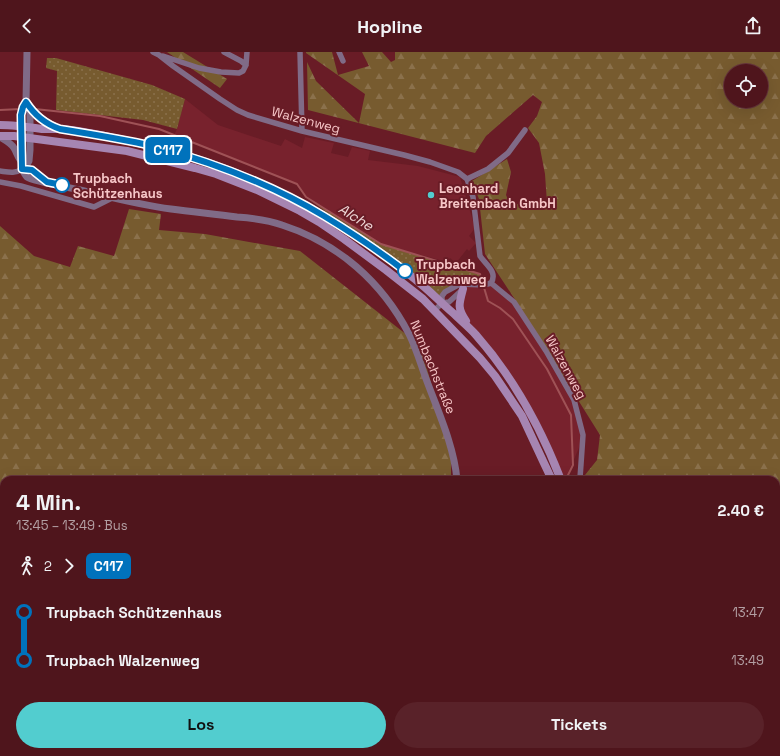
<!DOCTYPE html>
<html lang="de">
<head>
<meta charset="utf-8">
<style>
  :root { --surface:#4f151c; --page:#592229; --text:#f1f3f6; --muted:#b39fa3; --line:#66343b; --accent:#52cdcf }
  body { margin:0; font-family:"Space Grotesk",sans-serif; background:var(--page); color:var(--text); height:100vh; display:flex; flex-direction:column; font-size:15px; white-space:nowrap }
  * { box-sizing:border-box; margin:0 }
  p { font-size:13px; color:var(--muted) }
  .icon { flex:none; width:22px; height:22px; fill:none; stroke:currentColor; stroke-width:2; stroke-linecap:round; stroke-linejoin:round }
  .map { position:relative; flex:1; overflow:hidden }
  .drawer { position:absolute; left:0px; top:424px; width:780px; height:280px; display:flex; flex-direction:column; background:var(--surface); border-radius:12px 12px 0 0; box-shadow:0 4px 16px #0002,0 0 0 1px var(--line) }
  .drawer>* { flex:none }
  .badge { padding:0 8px; border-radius:6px; font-size:14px; line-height:26px }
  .fabs { position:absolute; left:724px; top:12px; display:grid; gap:8px }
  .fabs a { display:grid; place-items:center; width:44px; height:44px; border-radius:50%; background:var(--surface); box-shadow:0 4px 16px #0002,0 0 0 1px var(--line); font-size:20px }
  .map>.badge { position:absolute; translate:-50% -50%; box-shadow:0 0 0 2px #fff }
  .legs { display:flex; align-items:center; gap:6px; height:44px; padding:0 16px; font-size:13px }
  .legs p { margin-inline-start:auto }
  .head { display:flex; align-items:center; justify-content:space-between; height:68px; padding:0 16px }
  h1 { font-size:22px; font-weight:800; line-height:30px }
  .action { display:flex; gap:8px; margin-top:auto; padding:8px 16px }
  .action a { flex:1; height:46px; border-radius:24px; background:var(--accent); color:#111; font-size:16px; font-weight:800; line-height:46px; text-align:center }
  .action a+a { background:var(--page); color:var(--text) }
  ul { padding:0 16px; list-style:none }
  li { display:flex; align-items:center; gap:14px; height:48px; font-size:15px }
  li i { display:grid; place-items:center; width:6px; height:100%; margin:0 5px; background:currentColor }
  li i::after { content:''; width:10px; height:10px; margin:-5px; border:3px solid; border-radius:50%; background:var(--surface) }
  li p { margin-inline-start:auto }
  li:first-child i { background:linear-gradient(#0000 50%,currentColor 0) }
  li:last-child i { background:linear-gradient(currentColor 50%,#0000 0) }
  header { display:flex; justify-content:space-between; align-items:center; height:52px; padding:0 16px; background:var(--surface); font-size:18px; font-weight:800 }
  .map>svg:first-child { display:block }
  .built { fill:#78222d }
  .grass { fill:url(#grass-dots) }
  .forest { fill:url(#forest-firs); fill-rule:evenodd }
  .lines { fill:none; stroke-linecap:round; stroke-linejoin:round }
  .stream { stroke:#9f5256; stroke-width:2 }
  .minor { stroke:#806b87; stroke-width:5.5 }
  .tertiary { stroke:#806b87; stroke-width:7 }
  .secondary { stroke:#a685b2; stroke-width:8 }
  .line-1-casing { stroke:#fff; stroke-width:9 }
  .line-1 { stroke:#0072bc; stroke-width:6 }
  .stop-1-dot { fill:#fff; stroke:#0072bc; stroke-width:2 }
  .poi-dot { fill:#52cdcf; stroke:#691c26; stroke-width:1.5 }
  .labels { text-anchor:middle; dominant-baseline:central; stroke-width:4; stroke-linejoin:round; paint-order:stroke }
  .street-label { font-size:13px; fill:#f6c6c7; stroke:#691c26 }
  .stop-label { font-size:13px; font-weight:bold; fill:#f6c6c7; stroke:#691c26; text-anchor:start }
  .poi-label { font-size:13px; font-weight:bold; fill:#f6c6c7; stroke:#691c26; text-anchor:start }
  .water-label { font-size:14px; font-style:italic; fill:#f0d8d8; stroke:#691c26 }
</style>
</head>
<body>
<header><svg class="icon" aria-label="back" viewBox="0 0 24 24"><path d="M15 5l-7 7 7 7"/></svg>Hopline<svg class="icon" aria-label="share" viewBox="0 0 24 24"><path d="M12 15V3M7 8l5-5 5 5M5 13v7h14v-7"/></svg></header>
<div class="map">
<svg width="780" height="704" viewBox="0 0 780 704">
  <defs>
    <pattern id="grass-dots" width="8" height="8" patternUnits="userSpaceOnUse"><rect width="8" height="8" fill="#775b2f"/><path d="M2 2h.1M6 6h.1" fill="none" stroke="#8b714c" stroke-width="1.8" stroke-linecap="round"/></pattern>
    <pattern id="forest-firs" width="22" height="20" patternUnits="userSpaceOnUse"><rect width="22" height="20" fill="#775b2f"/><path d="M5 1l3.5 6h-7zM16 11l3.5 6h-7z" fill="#8b714c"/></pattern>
  </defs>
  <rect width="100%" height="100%" fill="#691c26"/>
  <path class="built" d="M 185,47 L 218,73 L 281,94 L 285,87 L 302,96 L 305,85 L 334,91 L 331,101 L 348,105 L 352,95 L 370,99 L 368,108 L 418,114 L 460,125 L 475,176 L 469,184 L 476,191 L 469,199 L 467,197 L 456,211 L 450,206 L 447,210 L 381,192 L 306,145 L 297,132 L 174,83 L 177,77 Z
    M 491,231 L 514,250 L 575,343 L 585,382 L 565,428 L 529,359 L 461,262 L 465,233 Z"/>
  <path class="grass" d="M 47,6 L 56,6 L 152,33 L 185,47 L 177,77 L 143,68 L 56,58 L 57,19 L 46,16 Z
    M 306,145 L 381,192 L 480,222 L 484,233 L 465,233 L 445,240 L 442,251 L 405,219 Z
    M 780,615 L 780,704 L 712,704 L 722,700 L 776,700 L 776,616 Z"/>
  <path class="forest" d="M 167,0 L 183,0 L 227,27 L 220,36 Z
    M 306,0 L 332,0 L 338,23 L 369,14 L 362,0 L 382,0 L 391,10 L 395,8 L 395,0 L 780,0 L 780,615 L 776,616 L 776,428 L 581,428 L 597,408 L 600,383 L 516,249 L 485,202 L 479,147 L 472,129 L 507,107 L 511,120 L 506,143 L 509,150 L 526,154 L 528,148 L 547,151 L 545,122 L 539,91 L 528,76 L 537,64 L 542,50 L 533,43 L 486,84 L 475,101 L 308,58 L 307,10 L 316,29 L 359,71 L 365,42 L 306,1 ZM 731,19 L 761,19 L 761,49 L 731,49 Z
    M 129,157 L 161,162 L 159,178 L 205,182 L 300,199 L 421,294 L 451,405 L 451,428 L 4,428 L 4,700 L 279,700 L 280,704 L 0,704 L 0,174 L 34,204 L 70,215 L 78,194 L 114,204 Z"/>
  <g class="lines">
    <path class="stream" d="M 35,57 L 100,64 L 159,77 L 297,132 L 306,145 L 381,192 L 480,222 L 488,249 L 500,256 L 513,267 L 547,317 L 571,363 L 573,413 L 567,425 L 565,428
      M 0,58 L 21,57
      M 776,673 L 780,672
      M 419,700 L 434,704
      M 609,700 L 610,704
      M 295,704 L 320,700
      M 480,704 L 493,700
      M 706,704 L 717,700"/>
    <path class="minor" d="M 153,0 L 159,3 L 173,14 L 220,47 L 237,58 L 248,63 L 302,79 L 404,103 L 430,110 L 458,120 L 467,127 L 473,145 L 480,204 C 486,213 498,220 491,231 L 484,233 L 460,232 L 445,240 L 442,244 L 442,251
      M 224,0 L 241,9 L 246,13
      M 300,0 L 302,79
      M 339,0 L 343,9
      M 163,4 L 199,16 L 221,20 L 239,21 L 243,19 L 246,13 L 247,0
      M 0,119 C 8,120 15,122 22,117
      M 467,127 L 488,117 L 508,101 L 525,78
      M 0,130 L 21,134 L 94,155 L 112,146
      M 491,231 L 514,250 L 546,299 L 574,348 L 583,383 L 581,412 L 580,426
      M 434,259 L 442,251 L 449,250 L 462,238
      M 649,700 L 650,704"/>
    <path class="tertiary" d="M 0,85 C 5,88 11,91 14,96 C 17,101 17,104 21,109
      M 22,117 C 23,119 25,123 27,125 C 32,129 71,136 80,138 C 110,145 140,153 171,157 C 193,160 215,162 237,165 C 252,166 268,168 282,173 C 338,191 382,230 409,282 C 416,296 420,310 425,324 C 437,357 454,393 457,428
      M 22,117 L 26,114 L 29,109 L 30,98 L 30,61 L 26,50 L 27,0
      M 22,117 L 21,63 L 26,50
      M 22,117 L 32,118 L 44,128
      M 502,700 L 505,704"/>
    <path class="secondary" d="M 26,50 C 34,62 44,71 57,76
      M 0,73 C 14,73 28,75 42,77 C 48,77 54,77 60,77 C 79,78 100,83 119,87 C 228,108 331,157 416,228 C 429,238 440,250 453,261 C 460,268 469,275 476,283 C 513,325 541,376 561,428
      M 0,84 L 14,84 L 127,99 L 195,116 L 216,122 L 257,138 L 300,159 L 319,170 L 344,187 L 386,218 L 423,247 L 480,306 L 495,324 L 522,364 L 543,409 L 552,428
      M 463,237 C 459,252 457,256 466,269
      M 621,700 L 622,704
      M 631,700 L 632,704"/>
  </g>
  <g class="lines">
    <defs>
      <path id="line-1" d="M 62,133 L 47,130 L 32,118 L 22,117 L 21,63 L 23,55 L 26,50 C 35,64 45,72 60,77 C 91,82 122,87 153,94 C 212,110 271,132 324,164 C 352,181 379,199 405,219"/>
    </defs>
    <use href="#line-1" class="line-1-casing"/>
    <use href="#line-1" class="line-1"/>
  </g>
  <g class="stop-1-dot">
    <circle cx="62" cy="133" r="7"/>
    <circle cx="405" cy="219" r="7"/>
  </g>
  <circle class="poi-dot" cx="431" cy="143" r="4"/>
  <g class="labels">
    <g class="street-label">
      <text transform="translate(306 68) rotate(15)">Walzenweg</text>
      <text transform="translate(433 315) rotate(68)">Numbachstraße</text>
      <text transform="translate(566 315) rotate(61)">Walzenweg</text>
    </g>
    <g class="stop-label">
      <text x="73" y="126">Trupbach<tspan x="73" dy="15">Schützenhaus</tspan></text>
      <text x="416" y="212">Trupbach<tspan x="416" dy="15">Walzenweg</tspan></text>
    </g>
    <g class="poi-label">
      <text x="439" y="136">Leonhard<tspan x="439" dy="15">Breitenbach GmbH</tspan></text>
    </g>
    <g class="water-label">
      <text transform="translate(356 165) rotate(32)">Alche</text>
    </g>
  </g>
</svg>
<div class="fabs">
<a><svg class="icon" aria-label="locate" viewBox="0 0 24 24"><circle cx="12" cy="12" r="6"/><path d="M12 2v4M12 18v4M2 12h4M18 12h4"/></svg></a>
</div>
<b class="badge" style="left:168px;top:98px;background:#0072bc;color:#fff">C117</b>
<section class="drawer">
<div class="head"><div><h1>4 Min.</h1><p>13:45 – 13:49 · Bus</p></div><b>2.40 €</b></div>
<div class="legs"><svg class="icon" aria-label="walk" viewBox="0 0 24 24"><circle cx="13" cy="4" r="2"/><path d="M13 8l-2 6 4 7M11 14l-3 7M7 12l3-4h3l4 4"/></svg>2<svg class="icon" aria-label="forward" viewBox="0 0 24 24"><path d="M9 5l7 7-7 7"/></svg><b class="badge" style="background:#0072bc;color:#fff">C117</b></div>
<ul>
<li><i style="color:#0072bc"></i><b>Trupbach Schützenhaus</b><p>13:47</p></li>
<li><i style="color:#0072bc"></i><b>Trupbach Walzenweg</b><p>13:49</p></li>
</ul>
<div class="action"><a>Los</a><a>Tickets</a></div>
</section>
</div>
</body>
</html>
